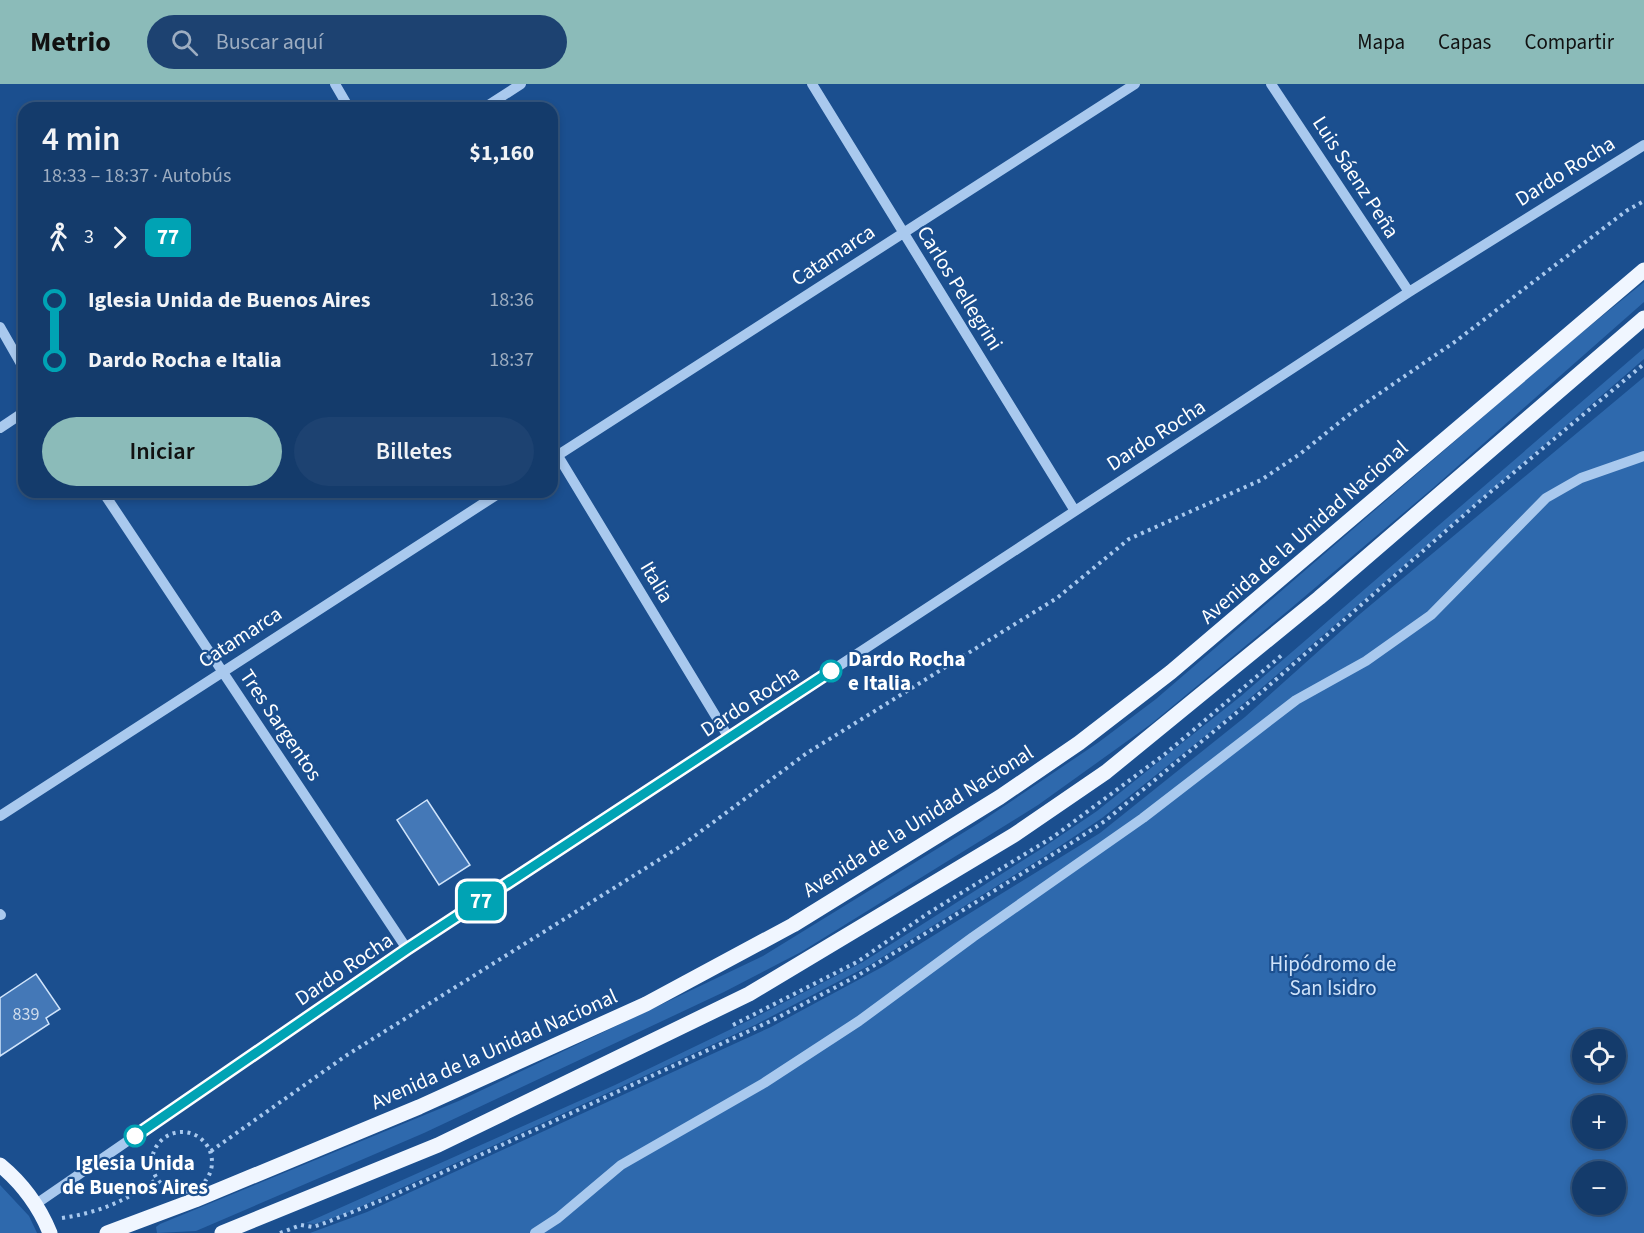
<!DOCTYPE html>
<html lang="es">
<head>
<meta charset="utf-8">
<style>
  :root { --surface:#143b6b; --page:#1d4271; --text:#f1f3f6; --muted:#9dadc1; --line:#33557e; --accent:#8bbbb9 }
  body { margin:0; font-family:"Source Sans 3",sans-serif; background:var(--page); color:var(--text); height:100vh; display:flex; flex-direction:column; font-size:22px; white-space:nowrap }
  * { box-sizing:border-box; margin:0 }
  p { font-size:20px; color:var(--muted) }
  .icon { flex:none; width:33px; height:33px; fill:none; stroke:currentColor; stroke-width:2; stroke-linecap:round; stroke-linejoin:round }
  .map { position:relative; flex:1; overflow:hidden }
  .sheet { position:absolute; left:18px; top:18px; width:540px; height:396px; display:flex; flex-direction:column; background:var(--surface); border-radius:18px; box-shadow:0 3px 9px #0003,0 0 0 2px var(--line) }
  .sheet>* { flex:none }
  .badge { padding:0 12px; border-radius:9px; font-size:21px; line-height:39px }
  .controls { position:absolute; left:1572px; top:945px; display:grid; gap:12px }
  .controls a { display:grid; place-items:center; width:54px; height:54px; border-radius:50%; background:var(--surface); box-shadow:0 3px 9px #0003,0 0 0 2px var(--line); font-size:30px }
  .map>.badge { position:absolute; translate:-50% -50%; box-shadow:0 0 0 3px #fff }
  .legs { display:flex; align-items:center; gap:9px; height:66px; padding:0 24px; font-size:20px }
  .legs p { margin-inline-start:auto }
  .headline { display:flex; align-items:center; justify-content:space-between; height:102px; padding:0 24px }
  h1 { font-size:33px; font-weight:600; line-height:45px }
  .cta { display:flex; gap:12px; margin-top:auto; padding:12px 24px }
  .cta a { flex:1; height:69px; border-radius:36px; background:var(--accent); color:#111; font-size:24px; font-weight:600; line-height:69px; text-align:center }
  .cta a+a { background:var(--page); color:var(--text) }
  ul { padding:0 24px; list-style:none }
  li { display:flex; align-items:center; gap:21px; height:60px; font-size:22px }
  li i { display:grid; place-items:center; width:9px; height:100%; margin:0 8px; background:currentColor }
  li i::after { content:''; width:15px; height:15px; margin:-8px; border:4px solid; border-radius:50%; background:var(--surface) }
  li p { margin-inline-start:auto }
  li:first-child i { background:linear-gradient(#0000 50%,currentColor 0) }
  li:last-child i { background:linear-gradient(currentColor 50%,#0000 0) }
  header { display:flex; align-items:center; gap:36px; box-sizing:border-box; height:84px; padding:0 30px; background:var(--accent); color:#111 }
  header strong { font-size:28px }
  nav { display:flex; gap:33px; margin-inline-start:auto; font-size:21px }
  .search { width:420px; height:54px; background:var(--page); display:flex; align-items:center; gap:15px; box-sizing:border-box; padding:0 21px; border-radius:33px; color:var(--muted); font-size:22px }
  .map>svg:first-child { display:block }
  .green { fill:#2e69ad; fill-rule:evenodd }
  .building { fill:#4478b7; stroke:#cfe3fa; stroke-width:1.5 }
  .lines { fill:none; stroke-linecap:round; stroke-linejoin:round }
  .path { stroke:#a9c9ee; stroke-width:4; stroke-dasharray:3 4.5; stroke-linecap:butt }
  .minor { stroke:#a9c9ee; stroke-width:10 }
  .major { stroke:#f0f6ff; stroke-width:15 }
  .line-1-casing { stroke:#fff; stroke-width:14 }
  .line-1 { stroke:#00a3b4; stroke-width:9 }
  .stop-1-dot { fill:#fff; stroke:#00a3b4; stroke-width:3 }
  .labels { text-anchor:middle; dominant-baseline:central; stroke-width:4.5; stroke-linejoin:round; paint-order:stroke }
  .number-label { font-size:18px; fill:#d0dded }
  .street-label { font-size:21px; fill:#fff; stroke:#1b4f8f }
  .stop-label { font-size:21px; font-weight:bold; fill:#fff; stroke:#1b4f8f; text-anchor:start }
  .park-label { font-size:21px; fill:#cfe3fa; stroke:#1b4f8f }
</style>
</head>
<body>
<header>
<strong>Metrio</strong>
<div class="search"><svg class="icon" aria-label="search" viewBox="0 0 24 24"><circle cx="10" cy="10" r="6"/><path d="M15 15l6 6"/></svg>Buscar aquí</div>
<nav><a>Mapa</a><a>Capas</a><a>Compartir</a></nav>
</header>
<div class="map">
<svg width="1644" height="1149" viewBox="0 0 1644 1149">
  <rect width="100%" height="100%" fill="#1b4f8f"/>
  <path class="green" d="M 1644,198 L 1644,218 L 1433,404 L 1290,525 L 1151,640 L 1038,721 L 801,868 L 724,908 L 424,1049 L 196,1147 L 157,1149 L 156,1143 L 160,1140 L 461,1016 L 763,872 L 979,739 L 1099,658 L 1156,615 L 1564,263 Z
    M 1644,264 L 1644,275 L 1215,644 L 1102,734 L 1045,772 L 868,882 L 755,941 L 347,1129 L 315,1140 L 306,1139 L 615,1001 L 752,935 L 863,878 L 1041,765 L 1097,727 L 1241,612 Z
    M 1644,293 L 1644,1149 L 310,1149 L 367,1128 L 771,943 L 884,882 L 1100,749 L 1245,633 L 1360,530 ZM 1582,956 L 1616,956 L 1616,988 L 1582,988 ZM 1582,1022 L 1616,1022 L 1616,1054 L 1582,1054 ZM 1582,1088 L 1616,1088 L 1616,1120 L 1582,1120 Z
    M 0,1101 L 29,1132 L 37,1149 L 0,1149 Z"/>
  <path class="building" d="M 427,716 L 470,781 L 439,801 L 397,736 Z
    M 36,890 L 60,925 L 46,934 L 49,940 L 0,972 L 0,914 Z"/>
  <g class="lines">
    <path class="path" d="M 733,941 L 857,878 L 930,828 L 1053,753 L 1165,670 L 1282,571
      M152 1078a30 30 0 1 1 60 0a30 30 0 1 1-60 0Z
      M 211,1067 L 347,971 L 681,762 L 807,669 L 1057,514 L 1129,455 L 1261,396 L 1300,370 L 1351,329 L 1456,257 L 1626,127 L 1644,117
      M 62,1134 C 98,1129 128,1116 157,1095
      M 280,1149 L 301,1141 L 313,1143 L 325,1139 L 387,1114 L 773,936 L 857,892 L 1076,756 L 1105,737 L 1264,606 L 1488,410 L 1644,280"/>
    <path class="minor" d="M 335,0 L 349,24
      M 812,0 L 1075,427
      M 1271,0 L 1409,208
      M 484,24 L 521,0
      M 0,243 L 24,285
      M 0,344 L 24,328
      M 552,362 L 729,654
      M 552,375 L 1135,0
      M 103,408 L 407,865
      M 0,732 L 501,408
      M 0,830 L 1,831
      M 36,1120 L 407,865 L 1409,208 L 1644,61
      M 535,1149 L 558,1134 L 621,1081 L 764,999 L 859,937 L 973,853 L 1143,734 L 1296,616 L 1366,577 L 1431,531 L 1546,414 L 1581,394 L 1644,372"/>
    <path class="major" d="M 0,1081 C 23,1100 39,1122 50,1149
      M 107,1149 L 195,1116 L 419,1023 L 646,920 L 793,841 L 1000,713 L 1079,659 L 1171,588 L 1644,186
      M 222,1149 L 438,1061 L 749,910 L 1014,751 L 1106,688 L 1319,514 L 1644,234"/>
  </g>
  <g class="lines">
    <defs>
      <path id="line-1" d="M 135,1052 L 407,865 L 831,587"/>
    </defs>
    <use href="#line-1" class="line-1-casing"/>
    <use href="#line-1" class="line-1"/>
  </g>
  <g class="stop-1-dot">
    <circle cx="831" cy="587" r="10"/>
    <circle cx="135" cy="1052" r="10"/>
  </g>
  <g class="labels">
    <g class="number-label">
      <text x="26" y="930">839</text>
    </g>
    <g class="street-label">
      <text transform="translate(1565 87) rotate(-32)">Dardo Rocha</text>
      <text transform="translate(1356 93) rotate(57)">Luis Sáenz Peña</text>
      <text transform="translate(833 171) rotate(-33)">Catamarca</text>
      <text transform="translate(960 204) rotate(58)">Carlos Pellegrini</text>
      <text transform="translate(1156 351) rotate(-33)">Dardo Rocha</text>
      <text transform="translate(1304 448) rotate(-41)">Avenida de la Unidad Nacional</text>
      <text transform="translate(657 498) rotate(59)">Italia</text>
      <text transform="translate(240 553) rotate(-33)">Catamarca</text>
      <text transform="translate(750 617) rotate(-33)">Dardo Rocha</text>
      <text transform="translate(281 641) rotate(56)">Tres Sargentos</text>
      <text transform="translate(918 737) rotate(-32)">Avenida de la Unidad Nacional</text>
      <text transform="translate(344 885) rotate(-34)">Dardo Rocha</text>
      <text transform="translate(494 965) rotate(-24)">Avenida de la Unidad Nacional</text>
    </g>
    <g class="stop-label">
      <text x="848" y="575">Dardo Rocha<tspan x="848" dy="24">e Italia</tspan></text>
      <text x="135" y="1079" text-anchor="middle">Iglesia Unida<tspan x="135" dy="24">de Buenos Aires</tspan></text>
    </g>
    <g class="park-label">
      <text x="1333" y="880">Hipódromo de<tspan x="1333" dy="24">San Isidro</tspan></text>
    </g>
  </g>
</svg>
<div class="controls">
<a><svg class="icon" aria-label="locate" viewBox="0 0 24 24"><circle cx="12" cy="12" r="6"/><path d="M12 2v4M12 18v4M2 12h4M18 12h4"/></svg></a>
<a>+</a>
<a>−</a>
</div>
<b class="badge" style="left:481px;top:817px;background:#00a3b4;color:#fff">77</b>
<section class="sheet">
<div class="headline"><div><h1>4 min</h1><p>18:33 – 18:37 · Autobús</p></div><b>$1,160</b></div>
<div class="legs"><svg class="icon" aria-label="walk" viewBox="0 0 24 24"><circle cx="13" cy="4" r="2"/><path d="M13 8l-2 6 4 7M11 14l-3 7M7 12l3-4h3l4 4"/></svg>3<svg class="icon" aria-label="forward" viewBox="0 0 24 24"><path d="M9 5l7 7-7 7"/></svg><b class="badge" style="background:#00a3b4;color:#fff">77</b></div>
<ul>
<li><i style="color:#00a3b4"></i><b>Iglesia Unida de Buenos Aires</b><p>18:36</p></li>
<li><i style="color:#00a3b4"></i><b>Dardo Rocha e Italia</b><p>18:37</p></li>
</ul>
<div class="cta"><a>Iniciar</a><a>Billetes</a></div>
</section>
</div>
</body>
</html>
